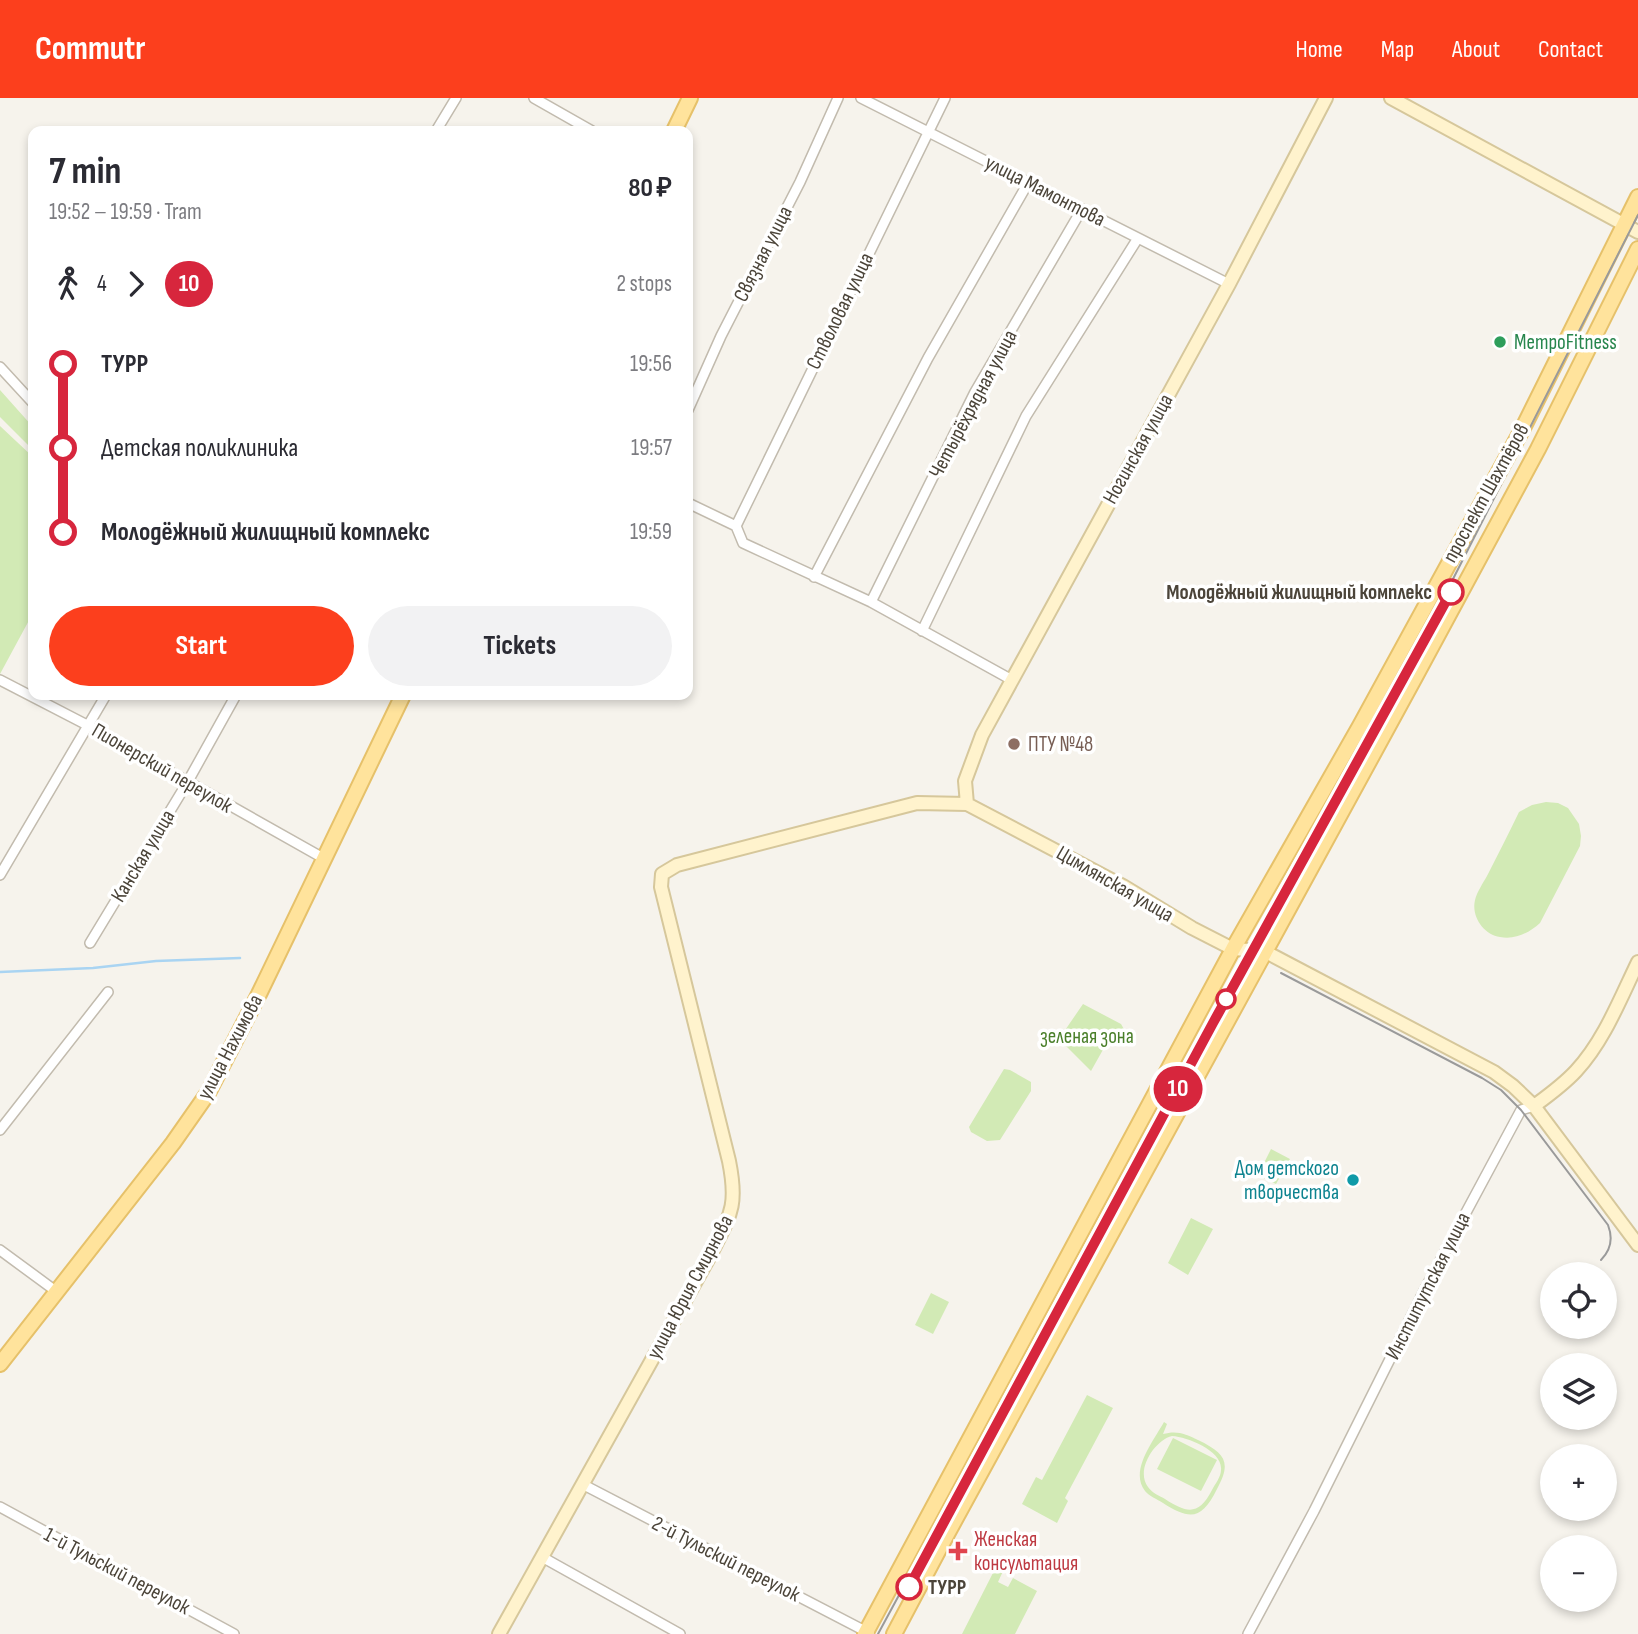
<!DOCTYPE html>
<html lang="en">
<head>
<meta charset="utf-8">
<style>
  :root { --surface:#fff; --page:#f2f2f3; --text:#2b2b33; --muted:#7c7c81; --accent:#fc3f1d }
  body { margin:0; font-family:"Sofia Sans Condensed",sans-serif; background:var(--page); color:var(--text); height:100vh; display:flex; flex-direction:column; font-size:26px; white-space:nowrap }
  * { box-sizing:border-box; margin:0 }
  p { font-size:23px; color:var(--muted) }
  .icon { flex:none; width:38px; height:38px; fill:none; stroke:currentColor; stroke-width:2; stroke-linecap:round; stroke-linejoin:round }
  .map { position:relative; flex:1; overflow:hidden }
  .panel { position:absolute; left:28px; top:28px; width:665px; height:574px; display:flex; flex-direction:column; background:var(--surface); border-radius:14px; box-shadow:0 4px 10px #0003 }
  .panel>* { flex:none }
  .badge { padding:0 14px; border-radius:23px; font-size:24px; line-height:46px }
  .fabs { position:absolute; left:1540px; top:1164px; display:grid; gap:14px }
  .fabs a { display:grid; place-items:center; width:77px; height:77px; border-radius:50%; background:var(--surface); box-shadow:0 4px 10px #0003; font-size:35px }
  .map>.badge { position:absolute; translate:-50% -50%; box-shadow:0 0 0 4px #fff }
  .legs { display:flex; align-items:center; gap:10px; height:77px; padding:0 21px; font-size:23px }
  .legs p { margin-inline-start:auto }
  .summary { display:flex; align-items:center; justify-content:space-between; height:119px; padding:0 21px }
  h1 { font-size:38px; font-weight:700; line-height:52px }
  .action { display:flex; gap:14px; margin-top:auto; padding:14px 21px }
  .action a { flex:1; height:80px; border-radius:42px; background:var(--accent); color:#fff; font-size:28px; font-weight:700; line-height:80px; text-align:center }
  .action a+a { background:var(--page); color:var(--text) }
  ul { padding:0 21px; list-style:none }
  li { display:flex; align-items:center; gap:24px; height:84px; font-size:26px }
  li i { display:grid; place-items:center; width:10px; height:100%; margin:0 9px; background:currentColor }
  li i::after { content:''; width:18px; height:18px; margin:-9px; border:5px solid; border-radius:50%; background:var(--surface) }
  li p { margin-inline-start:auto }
  li:first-child i { background:linear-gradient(#0000 50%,currentColor 0) }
  li:last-child i { background:linear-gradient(currentColor 50%,#0000 0) }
  header { display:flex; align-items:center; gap:42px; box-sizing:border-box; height:98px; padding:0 35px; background:var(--accent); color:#fff }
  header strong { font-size:33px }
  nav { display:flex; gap:38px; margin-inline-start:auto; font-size:24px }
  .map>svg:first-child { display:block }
  .green { fill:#d2eab5; fill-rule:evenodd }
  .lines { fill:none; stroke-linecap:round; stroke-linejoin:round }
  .stream { stroke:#a9d4f2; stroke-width:2.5 }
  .street-casing { stroke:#c2bbae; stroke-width:12 }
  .secondary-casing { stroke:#d6c79b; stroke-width:16 }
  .primary-casing { stroke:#e6c16a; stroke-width:18 }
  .street { stroke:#fff; stroke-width:9 }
  .secondary { stroke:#fff3cd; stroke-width:12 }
  .primary { stroke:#ffe39c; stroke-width:14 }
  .tram { stroke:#9a9a9a; stroke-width:2 }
  .line-1-casing { stroke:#fff; stroke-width:16 }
  .line-1 { stroke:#d7263d; stroke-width:10 }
  .leisure-dot { fill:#2e9e5b; stroke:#fff; stroke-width:2.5 }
  .stop-1-dot { fill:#fff; stroke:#d7263d; stroke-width:3.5 }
  .education-dot { fill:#8d6e63; stroke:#fff; stroke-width:2.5 }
  .culture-dot { fill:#0f9aa8; stroke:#fff; stroke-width:2.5 }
  .health-dot { fill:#e0444e; stroke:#fff; stroke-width:2.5 }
  .labels { text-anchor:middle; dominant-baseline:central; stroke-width:7; stroke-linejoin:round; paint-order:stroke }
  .street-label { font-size:21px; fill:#4b4439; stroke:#fff }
  .leisure-label { font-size:21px; fill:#27864d; stroke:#fff; text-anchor:start }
  .stop-label { font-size:21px; font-weight:bold; fill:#4b4439; stroke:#fff; text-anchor:end }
  .education-label { font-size:21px; fill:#785e54; stroke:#fff; text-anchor:start }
  .park-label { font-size:21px; fill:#4a7f2a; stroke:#fff }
  .culture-label { font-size:21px; fill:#0d838f; stroke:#fff; text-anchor:end }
  .health-label { font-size:21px; fill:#be3a42; stroke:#fff; text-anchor:start }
</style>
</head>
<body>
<header>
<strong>Commutr</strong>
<nav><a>Home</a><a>Map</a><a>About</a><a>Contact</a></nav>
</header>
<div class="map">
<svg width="1638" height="1536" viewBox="0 0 1638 1536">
  <rect width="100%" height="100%" fill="#f6f3ec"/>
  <path class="green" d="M 0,292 L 33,329 L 33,352 L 0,319 Z
    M 0,328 L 33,359 L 33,515 L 0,576 Z
    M 1546,704 L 1558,705 L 1568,710 L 1579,726 L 1581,738 L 1580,748 L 1540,825 C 1529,835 1515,842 1500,839 C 1484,837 1471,819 1475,802 C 1477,794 1483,785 1487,778 C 1498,756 1509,735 1519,714 L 1532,707 Z
    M 1083,906 L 1121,926 L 1125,933 L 1109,941 L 1091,973 L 1059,941 Z
    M 1004,971 L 1010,972 L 1031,984 L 1031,993 L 1000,1042 L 987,1043 L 971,1034 L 969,1029 Z
    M 1271,1051 L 1290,1061 L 1276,1086 L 1258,1077 Z
    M 1191,1120 L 1213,1131 L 1188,1177 L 1168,1165 Z
    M 931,1195 L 949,1204 L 933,1236 L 915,1227 Z
    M 1087,1297 L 1113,1310 L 1065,1400 L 1068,1403 L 1057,1425 L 1022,1406 L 1036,1379 L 1042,1382 Z
    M 1164,1324 L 1167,1326 L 1163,1336 C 1177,1332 1186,1336 1198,1342 C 1225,1355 1232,1364 1217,1391 C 1202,1421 1191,1423 1163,1405 C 1157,1401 1149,1398 1145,1393 C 1129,1373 1154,1342 1164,1324 ZM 1172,1338 C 1188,1339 1223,1353 1221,1372 C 1221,1379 1215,1386 1212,1392 C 1199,1417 1188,1416 1165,1401 C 1160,1398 1152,1395 1148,1389 C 1135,1372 1155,1342 1172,1338 Z
    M 1173,1340 L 1217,1362 L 1201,1393 L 1157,1371 Z
    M 997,1467 L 1004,1471 L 998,1484 L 1008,1489 L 1013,1480 L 1037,1493 L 1015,1536 L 962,1536 Z"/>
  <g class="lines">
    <path class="stream" d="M 0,874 L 93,870 L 156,863 L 240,860"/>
    <defs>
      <path id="street" d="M 534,0 L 592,33
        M 861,0 L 1229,186
        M 436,33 L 456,0
        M 0,269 L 33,305
        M 688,312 L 721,238 L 800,84 L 838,0
        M 688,405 L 736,428 L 743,445 L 871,504 L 1012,582
        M 736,428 L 945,0
        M 814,479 L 928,260 L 1028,85
        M 871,504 L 975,294 L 1082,111
        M 922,533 L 1026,318 L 1138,140
        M 0,582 L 89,628 L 323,760
        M 0,777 L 106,597
        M 90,845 L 187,685 L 236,597
        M 0,1032 L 108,894
        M 0,1152 L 57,1194
        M 582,1386 L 869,1535
        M 0,1409 L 234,1536
        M 542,1459 L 680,1536
        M 1248,1536 L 1314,1413 L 1426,1189 L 1521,1012 L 1534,1008"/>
      <path id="secondary" d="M 1391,0 L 1638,134
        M 967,706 L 965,683 L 982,637 L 1229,186 L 1326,0
        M 1534,1008 C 1549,997 1563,987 1576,973 C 1604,943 1620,901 1638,864
        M 499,1536 L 711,1156 C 731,1116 738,1108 729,1063 L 661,789 L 662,776 L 677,767 L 917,705 L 967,706 L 1123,788 L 1192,830 L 1233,851 L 1264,853 L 1494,974 L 1513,988 L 1534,1008 L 1638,1147"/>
      <path id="primary" d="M 674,33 L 690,0
        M 0,1266 L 173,1045 L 208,995 L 259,896 L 403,597
        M 865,1536 L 1233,851 L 1360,628 L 1523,330 L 1638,99
        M 894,1536 L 946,1438 L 1414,581 L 1538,351 L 1638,151"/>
    </defs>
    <use href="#street" class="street-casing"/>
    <use href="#secondary" class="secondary-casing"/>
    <use href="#primary" class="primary-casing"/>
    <use href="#street" class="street"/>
    <use href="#secondary" class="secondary"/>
    <use href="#primary" class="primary"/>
    <path class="tram" d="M 1281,875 L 1482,980 L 1501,992 L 1521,1012 L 1608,1127 C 1613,1140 1611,1152 1601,1162
      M 878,1536 L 1224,896 L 1452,483 L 1638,117"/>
  </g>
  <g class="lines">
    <defs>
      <path id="line-1" d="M 909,1489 L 1213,925 L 1451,494"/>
    </defs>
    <use href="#line-1" class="line-1-casing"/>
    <use href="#line-1" class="line-1"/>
  </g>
  <circle class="leisure-dot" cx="1500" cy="244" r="7"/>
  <g class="stop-1-dot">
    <circle cx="1451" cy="494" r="12"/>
    <circle cx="1226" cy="901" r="9"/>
    <circle cx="909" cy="1489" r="12"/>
  </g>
  <circle class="education-dot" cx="1014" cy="646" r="7"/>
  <circle class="culture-dot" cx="1353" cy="1082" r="7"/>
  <path class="health-dot" d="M954.5 1442.5h7v7h7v7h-7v7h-7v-7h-7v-7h7z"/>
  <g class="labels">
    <g class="street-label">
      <text transform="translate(1045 93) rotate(27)">улица Мамонтова</text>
      <text transform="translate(763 156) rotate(-63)">Связная улица</text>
      <text transform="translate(840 213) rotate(-64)">Стволовая улица</text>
      <text transform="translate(973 306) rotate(-62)">Четырёхрядная улица</text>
      <text transform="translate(1138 351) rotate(-61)">Ногинская улица</text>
      <text transform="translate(1486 395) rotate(-61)">проспект Шахтёров</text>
      <text transform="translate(162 670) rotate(30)">Пионерский переулок</text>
      <text transform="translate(143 758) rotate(-59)">Канская улица</text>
      <text transform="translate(1115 786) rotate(30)">Цимлянская улица</text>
      <text transform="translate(230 949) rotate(-62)">улица Нахимова</text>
      <text transform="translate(1428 1188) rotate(-63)">Институтская улица</text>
      <text transform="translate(690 1189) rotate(-62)">улица Юрия Смирнова</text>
      <text transform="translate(726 1461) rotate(27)">2-й Тульский переулок</text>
      <text transform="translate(117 1473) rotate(28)">1-й Тульский переулок</text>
    </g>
    <g class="leisure-label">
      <text x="1514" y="244">МетроFitness</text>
    </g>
    <g class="stop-label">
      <text x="1432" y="494">Молодёжный жилищный комплекс</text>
      <text x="928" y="1489" text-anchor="start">ТУРР</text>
    </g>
    <g class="education-label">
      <text x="1028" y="646">ПТУ №48</text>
    </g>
    <g class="park-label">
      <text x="1087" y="938">зеленая зона</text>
    </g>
    <g class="culture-label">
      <text x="1339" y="1070">Дом детского<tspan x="1339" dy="24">творчества</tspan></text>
    </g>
    <g class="health-label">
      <text x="974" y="1441">Женская<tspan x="974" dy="24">консультация</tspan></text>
    </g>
  </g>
</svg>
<div class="fabs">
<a><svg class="icon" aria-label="locate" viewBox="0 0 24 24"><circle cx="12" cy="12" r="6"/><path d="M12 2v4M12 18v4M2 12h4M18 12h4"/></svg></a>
<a><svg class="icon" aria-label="layers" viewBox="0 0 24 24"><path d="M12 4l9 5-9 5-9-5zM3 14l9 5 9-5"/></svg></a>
<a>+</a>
<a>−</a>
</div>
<b class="badge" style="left:1178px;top:991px;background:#d7263d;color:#fff">10</b>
<section class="panel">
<div class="summary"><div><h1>7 min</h1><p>19:52 – 19:59 · Tram</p></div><b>80 ₽</b></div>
<div class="legs"><svg class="icon" aria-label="walk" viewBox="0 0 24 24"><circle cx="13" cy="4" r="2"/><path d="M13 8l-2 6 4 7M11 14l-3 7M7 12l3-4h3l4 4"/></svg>4<svg class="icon" aria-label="forward" viewBox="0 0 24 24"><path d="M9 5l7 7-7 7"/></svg><b class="badge" style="background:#d7263d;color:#fff">10</b><p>2 stops</p></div>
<ul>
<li><i style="color:#d7263d"></i><b>ТУРР</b><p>19:56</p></li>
<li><i style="color:#d7263d"></i><span>Детская поликлиника</span><p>19:57</p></li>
<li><i style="color:#d7263d"></i><b>Молодёжный жилищный комплекс</b><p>19:59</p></li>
</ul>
<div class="action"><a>Start</a><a>Tickets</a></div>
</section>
</div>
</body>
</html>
